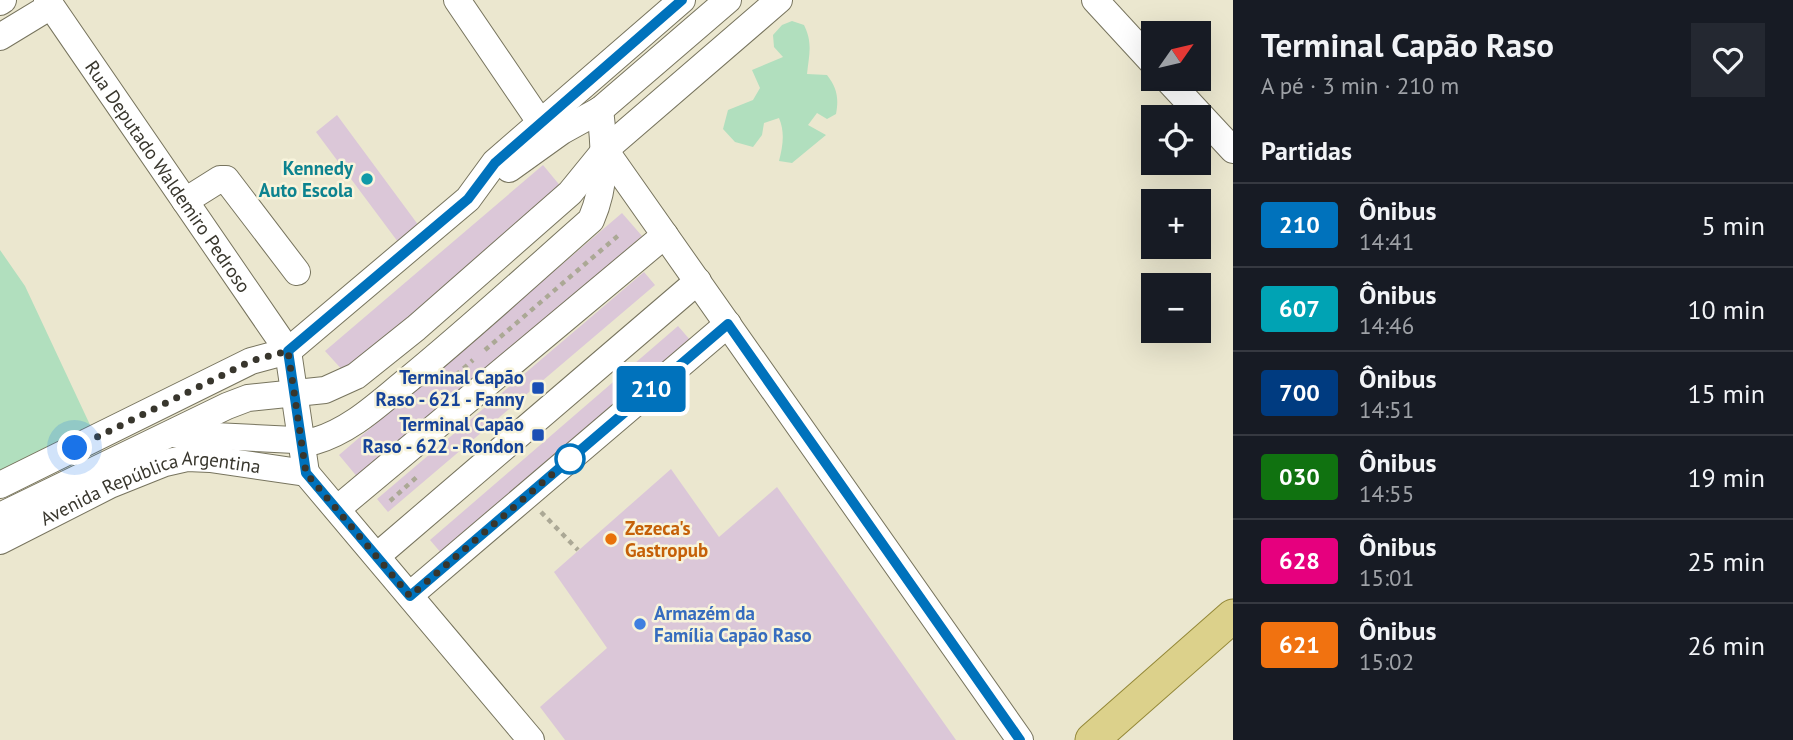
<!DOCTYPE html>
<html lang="pt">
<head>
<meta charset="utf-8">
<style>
  :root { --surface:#171b24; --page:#242831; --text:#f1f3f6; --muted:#9ea1a6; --line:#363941 }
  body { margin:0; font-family:"PT Sans",sans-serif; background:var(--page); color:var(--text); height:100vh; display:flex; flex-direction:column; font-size:26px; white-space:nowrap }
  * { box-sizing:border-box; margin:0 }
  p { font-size:23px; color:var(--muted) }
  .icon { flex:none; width:38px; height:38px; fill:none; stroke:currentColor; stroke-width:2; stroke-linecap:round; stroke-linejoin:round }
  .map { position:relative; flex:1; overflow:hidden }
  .details { display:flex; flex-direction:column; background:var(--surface); width:560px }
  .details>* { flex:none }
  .badge { padding:0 14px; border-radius:5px; font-size:24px; line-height:46px }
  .needle { width:46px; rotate:56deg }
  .tools { position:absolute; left:1141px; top:21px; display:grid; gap:14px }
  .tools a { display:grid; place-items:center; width:70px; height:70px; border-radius:0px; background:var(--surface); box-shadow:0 7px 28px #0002; font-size:35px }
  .you { position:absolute; width:35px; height:35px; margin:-18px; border:5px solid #fff; border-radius:50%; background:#1a73e8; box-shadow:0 0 0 10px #1a73e833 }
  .map>.badge { position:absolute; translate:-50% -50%; box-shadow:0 0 0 4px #fff }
  h2 { padding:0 28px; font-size:26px; line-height:63px }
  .round { display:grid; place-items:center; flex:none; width:74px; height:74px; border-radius:0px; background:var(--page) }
  .head { display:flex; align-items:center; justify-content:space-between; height:119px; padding:0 28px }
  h1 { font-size:33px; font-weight:700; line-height:52px }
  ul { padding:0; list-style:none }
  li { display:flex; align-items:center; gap:21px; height:84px; padding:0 28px; border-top:2px solid var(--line) }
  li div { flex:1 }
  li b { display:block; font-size:26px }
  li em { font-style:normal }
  li .badge { min-width:77px; font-weight:700; text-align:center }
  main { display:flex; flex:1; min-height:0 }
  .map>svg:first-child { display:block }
  .green { fill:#b1dfbe }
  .building { fill:#dbc7d8 }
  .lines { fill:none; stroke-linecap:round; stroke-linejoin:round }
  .minor-casing { stroke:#77745e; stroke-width:28 }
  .major-casing { stroke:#938737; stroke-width:35 }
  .path { stroke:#aba895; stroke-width:4.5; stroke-dasharray:5 5; stroke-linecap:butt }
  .minor { stroke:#fff; stroke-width:26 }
  .major { stroke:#dcd18b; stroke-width:33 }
  .line-casing { stroke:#fff; stroke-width:16 }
  .line { stroke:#0072bc; stroke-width:10 }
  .walk { stroke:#38362d; stroke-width:7; stroke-dasharray:0 12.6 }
  .culture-dot { fill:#0f9aa8; stroke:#f8f4dc; stroke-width:2.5 }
  .transit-dot { fill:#1a4fb4; stroke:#f8f4dc; stroke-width:2.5 }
  .stop-dot { fill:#fff; stroke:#0072bc; stroke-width:3.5 }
  .food-dot { fill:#e8710a; stroke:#f8f4dc; stroke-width:2.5 }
  .shop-dot { fill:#3f7fe0; stroke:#f8f4dc; stroke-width:2.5 }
  .labels { text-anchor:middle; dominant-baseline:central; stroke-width:5; stroke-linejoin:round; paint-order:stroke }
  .culture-label { font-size:19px; font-weight:bold; fill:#0d838f; stroke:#f8f4dc; text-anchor:end }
  .street-label { font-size:19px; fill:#38362d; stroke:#f8f4dc }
  .transit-label { font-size:19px; font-weight:bold; fill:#164399; stroke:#f8f4dc; text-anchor:end }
  .food-label { font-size:19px; font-weight:bold; fill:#c56008; stroke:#f8f4dc; text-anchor:start }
  .shop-label { font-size:19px; font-weight:bold; fill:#366cbe; stroke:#f8f4dc; text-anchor:start }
</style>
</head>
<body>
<main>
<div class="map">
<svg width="1233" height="740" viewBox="0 0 1233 740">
  <rect width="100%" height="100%" fill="#ebe7cf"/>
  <path class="green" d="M 792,21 L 804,25 C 813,43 809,55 807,74 L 827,75 C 837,88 839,98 836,114 L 827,119 L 817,113 L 808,125 L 826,135 L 792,163 L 779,161 C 783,146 785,132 779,118 L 764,123 L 762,135 L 753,147 L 735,142 L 723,129 L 728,110 L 753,100 L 760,88 L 752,70 L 783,57 L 774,47 L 773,35 L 782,25 Z
    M 0,250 L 25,286 L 91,427 L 0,472 Z"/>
  <path class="building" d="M 337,115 L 419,226 L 398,242 L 316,132 Z
    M 543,165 L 562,188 L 345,373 L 325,351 Z
    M 622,213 L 642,236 L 359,479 L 339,455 Z
    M 644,272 L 655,285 L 388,512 L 377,499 Z
    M 678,326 L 691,341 L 442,554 L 430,540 Z
    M 671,469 L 719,537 L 777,487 L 956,740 L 565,740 L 540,707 L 607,648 L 554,572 Z"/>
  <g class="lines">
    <defs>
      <g id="minor">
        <path id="s1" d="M 47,0 L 288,351 L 306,473"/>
        <path d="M 457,0 L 540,122"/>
        <path d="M 1095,0 L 1153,63"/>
        <path d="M 0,2 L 3,0"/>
        <path d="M 0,37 L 51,6"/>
        <path d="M 1167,79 L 1233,150"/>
        <path d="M 605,150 L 1020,740"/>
        <path d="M 509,169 L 562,131 L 600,110 L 728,0"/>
        <path d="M 185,201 L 220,179 L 226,179 L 297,272"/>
        <path d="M 173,434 L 315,441 C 352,430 379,403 409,379 C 471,328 531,273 591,220 C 607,183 605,149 600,110"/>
        <path d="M 306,473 L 531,740"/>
        <path d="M 0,485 L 251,361 L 288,351 L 468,199 L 495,162 L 682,0"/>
        <path d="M 337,509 L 665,235"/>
        <path d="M 0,516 L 227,406 L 248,398 L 325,390 L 356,376 L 416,328 L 570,193 L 605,150 L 779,0"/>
        <path id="s2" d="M 0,541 L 110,485 L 165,463 L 187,458 L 210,459 L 306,473"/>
        <path d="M 377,556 L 698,281"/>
        <path d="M 410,595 L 728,324"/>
      </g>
      <path id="major" d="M 1092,740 L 1233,616"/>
    </defs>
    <use href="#minor" class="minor-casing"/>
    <use href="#major" class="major-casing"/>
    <path class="path" d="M 485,350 L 620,234
      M 456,375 L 473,360
      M 390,501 L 418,476
      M 541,512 L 578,550"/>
    <use href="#minor" class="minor"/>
    <use href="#major" class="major"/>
  </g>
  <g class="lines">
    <defs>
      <path id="line" d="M 682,0 L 495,163 L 468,199 L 288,351 L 306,473 L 410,596 L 728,324 L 1020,740"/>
    </defs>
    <use href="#line" class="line-casing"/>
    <use href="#line" class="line"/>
    <path class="walk" d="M 75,448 L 251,361 L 288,351 L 306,473 L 410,596 L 570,459"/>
  </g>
  <circle class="culture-dot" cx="367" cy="179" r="7"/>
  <g class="transit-dot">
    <rect x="531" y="381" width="14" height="14" rx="3.5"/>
    <rect x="531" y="428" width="14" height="14" rx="3.5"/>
  </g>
  <circle class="stop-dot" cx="570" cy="459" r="14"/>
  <circle class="food-dot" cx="611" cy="539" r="7"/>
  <circle class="shop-dot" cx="640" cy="624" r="7"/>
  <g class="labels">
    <g class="culture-label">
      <text x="353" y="168">Kennedy<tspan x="353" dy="22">Auto Escola</tspan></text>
    </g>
    <g class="street-label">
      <text stroke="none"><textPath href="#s1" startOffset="214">Rua Deputado Waldemiro Pedroso</textPath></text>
      <text stroke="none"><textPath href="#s2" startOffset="163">Avenida República Argentina</textPath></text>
    </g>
    <g class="transit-label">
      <text x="524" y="377">Terminal Capão<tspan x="524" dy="22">Raso - 621 - Fanny</tspan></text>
      <text x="524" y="424">Terminal Capão<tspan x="524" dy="22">Raso - 622 - Rondon</tspan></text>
    </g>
    <g class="food-label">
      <text x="625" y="528">Zezeca's<tspan x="625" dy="22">Gastropub</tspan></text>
    </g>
    <g class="shop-label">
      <text x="654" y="613">Armazém da<tspan x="654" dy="22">Família Capão Raso</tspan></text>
    </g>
  </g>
</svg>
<div class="tools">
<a><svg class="needle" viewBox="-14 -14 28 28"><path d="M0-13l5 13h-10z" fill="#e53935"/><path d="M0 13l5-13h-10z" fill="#9ea1a6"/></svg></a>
<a><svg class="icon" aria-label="locate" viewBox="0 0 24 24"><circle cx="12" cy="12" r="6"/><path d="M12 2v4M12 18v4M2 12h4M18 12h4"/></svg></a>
<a>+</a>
<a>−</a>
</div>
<div class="you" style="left:75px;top:448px"></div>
<b class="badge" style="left:651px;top:389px;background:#0072bc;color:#fff">210</b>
</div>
<section class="details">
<div class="head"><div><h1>Terminal Capão Raso</h1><p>A pé · 3 min · 210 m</p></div><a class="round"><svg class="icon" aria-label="heart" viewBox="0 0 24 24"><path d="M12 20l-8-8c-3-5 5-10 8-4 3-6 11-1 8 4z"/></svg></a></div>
<h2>Partidas</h2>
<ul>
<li><span class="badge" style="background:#0072bc;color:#fff">210</span><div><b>Ônibus</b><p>14:41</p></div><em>5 min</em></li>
<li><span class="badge" style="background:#00a3b4;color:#fff">607</span><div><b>Ônibus</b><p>14:46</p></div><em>10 min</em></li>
<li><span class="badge" style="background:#003b80;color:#fff">700</span><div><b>Ônibus</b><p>14:51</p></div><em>15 min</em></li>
<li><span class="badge" style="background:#107210;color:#fff">030</span><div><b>Ônibus</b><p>14:55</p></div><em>19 min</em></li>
<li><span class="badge" style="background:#e6007e;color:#fff">628</span><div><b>Ônibus</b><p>15:01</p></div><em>25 min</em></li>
<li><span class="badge" style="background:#f17210;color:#fff">621</span><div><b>Ônibus</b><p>15:02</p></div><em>26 min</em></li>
</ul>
</section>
</main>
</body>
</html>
